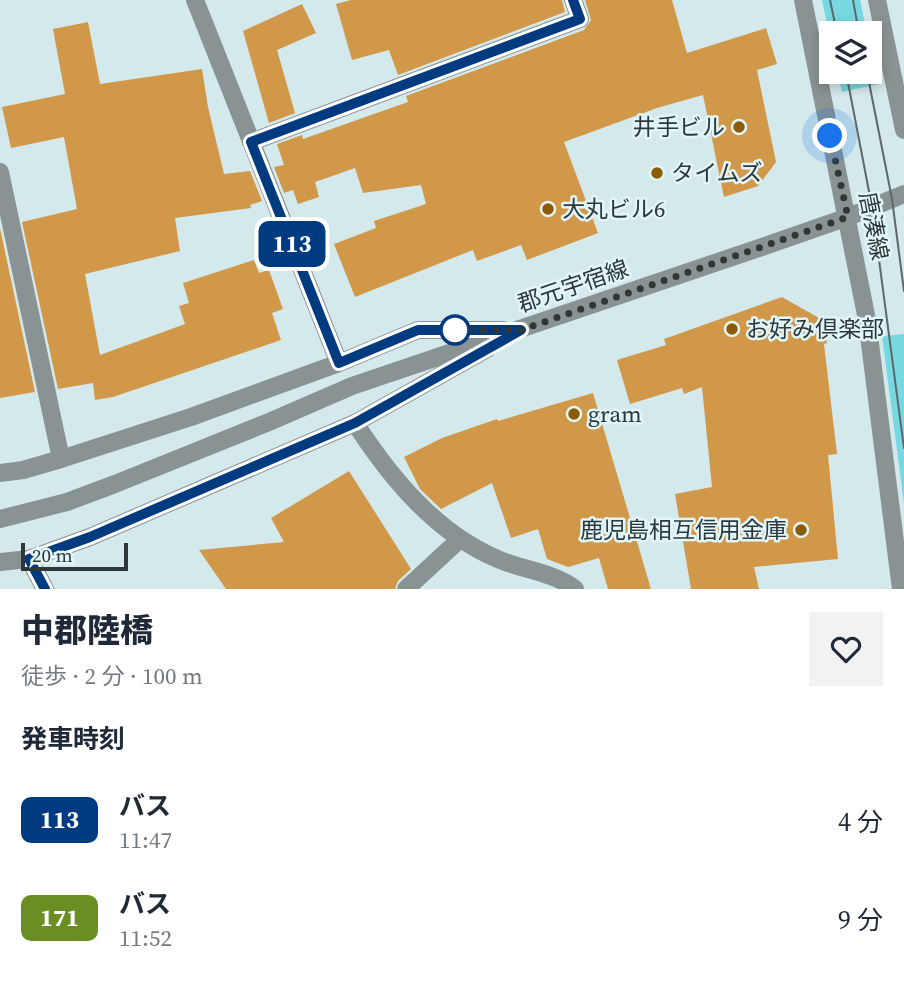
<!DOCTYPE html>
<html lang="ja">
<head>
<meta charset="utf-8">
<style>
  :root { --surface:#fff; --page:#f2f2f3; --text:#1f2937; --muted:#747a83 }
  body { margin:0; font-family:"Source Serif 4","Noto Sans JP",serif; background:var(--page); color:var(--text); height:100vh; display:flex; flex-direction:column; font-size:26px; white-space:nowrap }
  * { box-sizing:border-box; margin:0 }
  p { font-size:23px; color:var(--muted) }
  .icon { flex:none; width:38px; height:38px; fill:none; stroke:currentColor; stroke-width:2; stroke-linecap:round; stroke-linejoin:round }
  .map { position:relative; height:589px; overflow:hidden }
  .panel { display:flex; flex-direction:column; background:var(--surface); flex:1 }
  .panel>* { flex:none }
  .badge { padding:0 14px; border-radius:10px; font-size:24px; line-height:46px }
  .tools { position:absolute; left:819px; top:21px; display:grid; gap:14px }
  .tools a { display:grid; place-items:center; width:63px; height:63px; border-radius:0px; background:var(--surface); box-shadow:0 4px 10px #0003; font-size:35px }
  .scale { position:absolute; left:21px; bottom:18px; width:107px; box-sizing:border-box; padding-left:7px; border:4px solid #2f3738; border-top:0; font-size:19px; line-height:24px; white-space:nowrap; color:#2f3738; -webkit-text-stroke:5px #e1f6f8; paint-order:stroke }
  .you { position:absolute; width:35px; height:35px; margin:-18px; border:5px solid #fff; border-radius:50%; background:#1a73e8; box-shadow:0 0 0 10px #1a73e833 }
  .map>.badge { position:absolute; translate:-50% -50%; box-shadow:0 0 0 4px #fff }
  h2 { padding:0 21px; font-size:26px; line-height:63px }
  .round { display:grid; place-items:center; flex:none; width:74px; height:74px; border-radius:0px; background:var(--page) }
  .overview { display:flex; align-items:center; justify-content:space-between; height:119px; padding:0 21px }
  h1 { font-size:33px; font-weight:800; line-height:52px }
  ul { padding:0; list-style:none }
  li { display:flex; align-items:center; gap:21px; height:98px; padding:0 21px }
  li div { flex:1 }
  li b { display:block; font-size:26px }
  li em { font-style:normal }
  li .badge { min-width:77px; font-weight:700; text-align:center }
  .map>svg:first-child { display:block }
  .green { fill:#77d8e2 }
  .building { fill:#d1984a }
  .lines { fill:none; stroke-linecap:round; stroke-linejoin:round }
  .minor { stroke:#8a9393; stroke-width:18 }
  .tram { stroke:#5d686a; stroke-width:2 }
  .line-casing { stroke:#fff; stroke-width:16 }
  .line { stroke:#003b80; stroke-width:10 }
  .walk { stroke:#2f3738; stroke-width:7; stroke-dasharray:0 12.6 }
  .poi-dot { fill:#8c5b05; stroke:#e1f6f8; stroke-width:2.5 }
  .stop-dot { fill:#fff; stroke:#003b80; stroke-width:3.5 }
  .labels { text-anchor:middle; dominant-baseline:central; stroke-width:5; stroke-linejoin:round; paint-order:stroke }
  .poi-label { font-size:23px; fill:#2f3738; stroke:#e1f6f8; text-anchor:start }
  .street-label { font-size:23px; fill:#2f3738; stroke:#e1f6f8 }
</style>
</head>
<body>
<div class="map">
<svg width="904" height="589" viewBox="0 0 904 589">
  <rect width="100%" height="100%" fill="#d4e9eb"/>
  <path class="green" d="M 822,0 L 860,0 L 867,33 L 831,33 L 831,44 Z
    M 870,47 L 878,84 L 842,92 L 837,72 L 870,72 Z
    M 904,334 L 904,504 L 882,336 Z"/>
  <path class="building" d="M 351,0 L 562,0 L 565,12 L 398,75 L 389,50 L 352,60 L 336,4 Z
    M 585,0 L 672,0 L 687,53 L 766,28 L 777,64 L 757,70 L 776,162 L 758,186 L 724,197 L 703,95 L 657,108 L 564,142 L 598,233 L 527,260 L 521,245 L 477,261 L 473,250 L 355,297 L 334,244 L 376,228 L 374,221 L 426,204 L 421,185 L 363,193 L 355,168 L 315,182 L 319,197 L 298,204 L 293,190 L 284,193 L 274,167 L 284,165 L 277,144 L 302,135 L 303,139 L 408,102 L 406,96 L 584,30 L 591,20 Z
    M 302,4 L 316,33 L 277,50 L 295,113 L 269,123 L 243,31 Z
    M 88,22 L 100,84 L 202,69 L 208,107 L 224,174 L 250,171 L 262,201 L 250,205 L 251,208 L 175,218 L 180,251 L 85,274 L 100,355 L 185,324 L 179,306 L 189,303 L 183,283 L 254,260 L 259,273 L 269,270 L 283,309 L 272,313 L 281,340 L 113,397 L 95,400 L 93,383 L 58,389 L 22,222 L 77,209 L 64,137 L 11,148 L 2,107 L 65,94 L 53,29 Z
    M 0,228 L 35,392 L 0,398 Z
    M 782,297 L 819,318 L 827,343 L 824,344 L 837,454 L 828,455 L 838,559 L 754,567 L 759,589 L 691,589 L 675,494 L 712,487 L 702,387 L 684,394 L 682,388 L 630,404 L 617,360 L 666,345 L 664,339 Z
    M 593,393 L 651,589 L 608,589 L 599,558 L 568,567 L 547,559 L 538,529 L 511,538 L 492,483 L 441,509 L 420,489 L 404,457 L 442,438 L 497,419 L 498,421 Z
    M 349,471 L 411,569 L 398,581 L 395,589 L 226,589 L 199,550 L 284,542 L 271,518 Z"/>
  <g class="lines">
    <path class="minor" d="M 195,0 L 339,363
      M 803,0 L 867,320 L 901,589
      M 877,0 L 904,130
      M 251,142 L 580,19 L 573,0
      M 0,172 L 61,459
      M 355,423 C 392,480 437,534 500,560 C 524,570 555,573 575,589
      M 0,473 L 23,470 L 61,459 L 191,417 L 339,363 L 418,330 L 503,330
      M 0,519 L 67,502 L 115,484 L 269,422 L 352,386 L 759,248 L 848,217 L 904,194
      M 29,559 L 45,589
      M 0,562 L 29,559 L 90,537 L 355,423 L 487,349
      M 406,589 L 459,540"/>
    <path class="tram" d="M 830,0 L 837,33
      M 853,0 L 859,33
      M 846,72 L 872,207 L 904,448
      M 867,72 L 892,199 L 904,291"/>
  </g>
  <g class="lines">
    <defs>
      <path id="line" d="M 45,589 L 29,559 L 90,537 L 355,423 L 521,330 L 418,330 L 339,363 L 251,142 L 580,19 L 573,0"/>
    </defs>
    <use href="#line" class="line-casing"/>
    <use href="#line" class="line"/>
    <path class="walk" d="M 455,330 L 444,330 L 521,330 L 848,217 L 830,136"/>
  </g>
  <g class="poi-dot">
    <circle cx="739" cy="127" r="7"/>
    <circle cx="657" cy="173" r="7"/>
    <circle cx="548" cy="209" r="7"/>
    <circle cx="732" cy="329" r="7"/>
    <circle cx="574" cy="414" r="7"/>
    <circle cx="801" cy="530" r="7"/>
  </g>
  <circle class="stop-dot" cx="455" cy="330" r="14"/>
  <g class="labels">
    <g class="poi-label">
      <text x="725" y="127" text-anchor="end">井手ビル</text>
      <text x="671" y="173">タイムズ</text>
      <text x="562" y="209">大丸ビル6</text>
      <text x="746" y="329">お好み倶楽部</text>
      <text x="588" y="414">gram</text>
      <text x="787" y="530" text-anchor="end">鹿児島相互信用金庫</text>
    </g>
    <g class="street-label">
      <text transform="translate(874 226) rotate(79)">唐湊線</text>
      <text transform="translate(573 286) rotate(-19)">郡元宇宿線</text>
    </g>
  </g>
</svg>
<div class="tools">
<a><svg class="icon" aria-label="layers" viewBox="0 0 24 24"><path d="M12 4l9 5-9 5-9-5zM3 14l9 5 9-5"/></svg></a>
</div>
<div class="scale">20 m</div>
<div class="you" style="left:830px;top:136px"></div>
<b class="badge" style="left:292px;top:244px;background:#003b80;color:#fff">113</b>
</div>
<section class="panel">
<div class="overview"><div><h1>中郡陸橋</h1><p>徒歩 · 2 分 · 100 m</p></div><a class="round"><svg class="icon" aria-label="heart" viewBox="0 0 24 24"><path d="M12 20l-8-8c-3-5 5-10 8-4 3-6 11-1 8 4z"/></svg></a></div>
<h2>発車時刻</h2>
<ul>
<li><span class="badge" style="background:#003b80;color:#fff">113</span><div><b>バス</b><p>11:47</p></div><em>4 分</em></li>
<li><span class="badge" style="background:#6b8e23;color:#fff">171</span><div><b>バス</b><p>11:52</p></div><em>9 分</em></li>
</ul>
</section>
</body>
</html>
